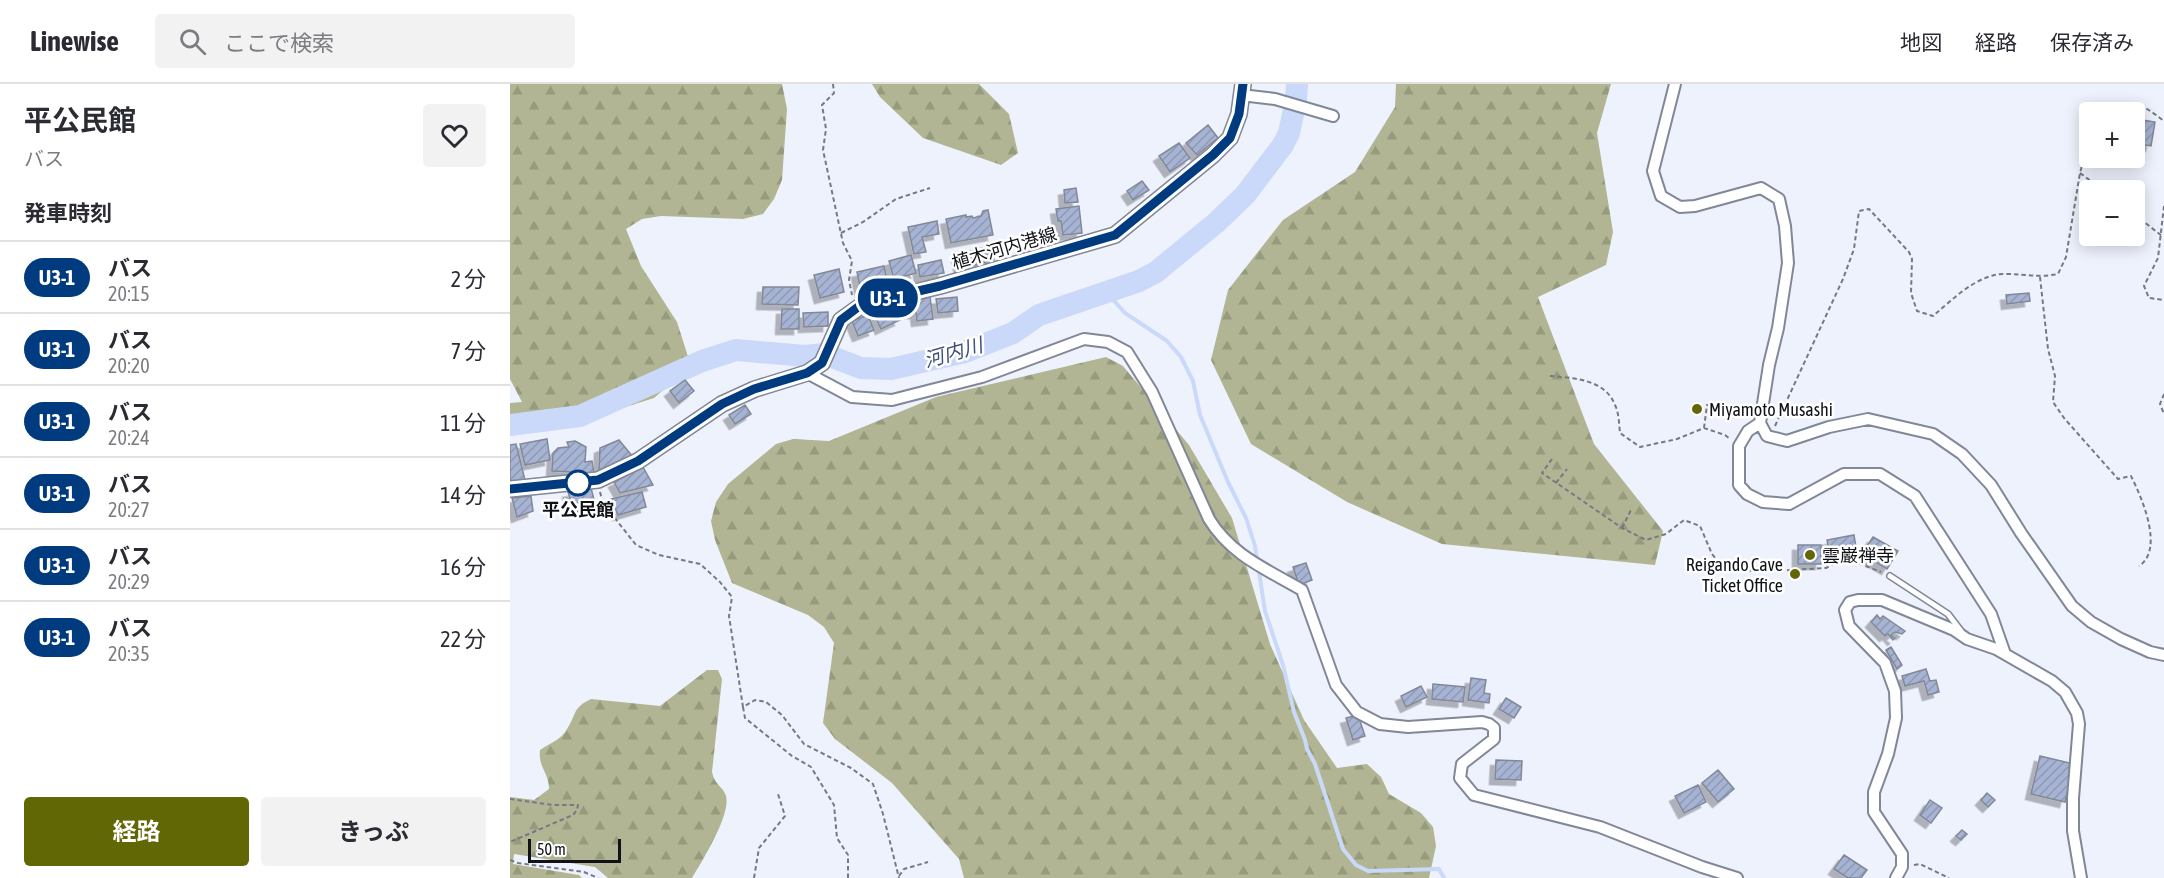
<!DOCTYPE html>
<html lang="ja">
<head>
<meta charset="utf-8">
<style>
  :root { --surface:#fff; --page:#f2f2f3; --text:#2b2b33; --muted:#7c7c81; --line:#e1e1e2; --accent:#626706 }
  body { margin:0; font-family:"Asap Condensed","Noto Sans JP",sans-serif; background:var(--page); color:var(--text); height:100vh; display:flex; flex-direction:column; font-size:22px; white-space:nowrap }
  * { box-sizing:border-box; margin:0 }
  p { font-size:20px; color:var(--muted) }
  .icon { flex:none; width:33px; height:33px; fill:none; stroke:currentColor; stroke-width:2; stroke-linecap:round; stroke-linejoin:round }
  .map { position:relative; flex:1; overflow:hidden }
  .side { display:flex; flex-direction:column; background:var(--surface); width:510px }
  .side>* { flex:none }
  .badge { padding:0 12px; border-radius:20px; font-size:21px; line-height:39px }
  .tools { position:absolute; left:1569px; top:18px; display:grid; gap:12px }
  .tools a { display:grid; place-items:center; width:66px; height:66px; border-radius:6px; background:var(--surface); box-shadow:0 3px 15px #0003; font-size:30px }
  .scale { position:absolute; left:18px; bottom:15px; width:93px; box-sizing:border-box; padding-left:6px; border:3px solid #101218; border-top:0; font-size:16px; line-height:21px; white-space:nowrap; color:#101218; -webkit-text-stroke:4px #fff; paint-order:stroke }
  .map>.badge { position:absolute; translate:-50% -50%; box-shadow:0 0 0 3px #fff }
  h2 { padding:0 24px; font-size:22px; line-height:54px }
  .round { display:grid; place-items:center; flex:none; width:63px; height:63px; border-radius:6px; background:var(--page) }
  .overview { display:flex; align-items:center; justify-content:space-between; height:102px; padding:0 24px }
  h1 { font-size:28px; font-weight:700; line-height:45px }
  .cta { display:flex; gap:12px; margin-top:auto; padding:12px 24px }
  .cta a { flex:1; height:69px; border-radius:6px; background:var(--accent); color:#fff; font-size:24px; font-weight:700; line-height:69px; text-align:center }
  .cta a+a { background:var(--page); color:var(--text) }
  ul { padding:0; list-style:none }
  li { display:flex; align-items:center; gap:18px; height:72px; padding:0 24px; border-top:2px solid var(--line) }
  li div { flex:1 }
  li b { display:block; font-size:22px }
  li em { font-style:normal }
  li .badge { min-width:66px; font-weight:700; text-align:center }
  header { display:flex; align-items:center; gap:36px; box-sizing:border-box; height:84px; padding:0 30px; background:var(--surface); border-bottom:2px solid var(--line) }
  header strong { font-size:28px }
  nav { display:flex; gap:33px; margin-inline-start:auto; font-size:21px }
  .search { width:420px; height:54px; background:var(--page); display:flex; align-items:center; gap:15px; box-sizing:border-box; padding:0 21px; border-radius:6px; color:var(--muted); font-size:22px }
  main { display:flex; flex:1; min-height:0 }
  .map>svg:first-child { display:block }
  .forest { fill:url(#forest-firs) }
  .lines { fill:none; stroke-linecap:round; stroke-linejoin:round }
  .stream { stroke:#cad9f9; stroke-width:4 }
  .river { stroke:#cad9f9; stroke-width:22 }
  .building { fill:url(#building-hatch); stroke:#818898; stroke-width:1.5; filter:url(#shadow) }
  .lane-casing { stroke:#808797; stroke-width:8 }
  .street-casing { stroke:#808797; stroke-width:14 }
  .secondary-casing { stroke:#808797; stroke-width:18 }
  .path { stroke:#767981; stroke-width:2; stroke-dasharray:4.5 3; stroke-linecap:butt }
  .lane { stroke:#fff; stroke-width:5 }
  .street { stroke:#fff; stroke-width:10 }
  .secondary { stroke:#fff; stroke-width:15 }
  .line-casing { stroke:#fff; stroke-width:14 }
  .line { stroke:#003b80; stroke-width:9 }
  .poi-dot { fill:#626706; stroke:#fff; stroke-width:2 }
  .stop-dot { fill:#fff; stroke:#003b80; stroke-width:3 }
  .labels { text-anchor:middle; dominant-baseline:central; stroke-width:5; stroke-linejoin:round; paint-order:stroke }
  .street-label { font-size:18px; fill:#101218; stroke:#fff }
  .poi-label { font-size:18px; fill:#101218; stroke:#fff; text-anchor:start }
  .stop-label { font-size:18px; font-weight:bold; fill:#101218; stroke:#fff }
  .water-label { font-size:20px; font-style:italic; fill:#3d4f7b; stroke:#fff }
</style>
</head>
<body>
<header>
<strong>Linewise</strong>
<div class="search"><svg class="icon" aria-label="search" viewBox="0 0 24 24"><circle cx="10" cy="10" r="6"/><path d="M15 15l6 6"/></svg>ここで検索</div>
<nav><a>地図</a><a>経路</a><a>保存済み</a></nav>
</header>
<main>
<section class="side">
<div class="overview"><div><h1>平公民館</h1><p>バス</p></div><a class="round"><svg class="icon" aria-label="heart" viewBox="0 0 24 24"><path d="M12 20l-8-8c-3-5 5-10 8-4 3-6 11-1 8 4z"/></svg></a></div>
<h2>発車時刻</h2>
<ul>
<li><span class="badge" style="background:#003b80;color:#fff">U3-1</span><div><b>バス</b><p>20:15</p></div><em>2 分</em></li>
<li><span class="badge" style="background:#003b80;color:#fff">U3-1</span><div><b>バス</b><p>20:20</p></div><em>7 分</em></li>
<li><span class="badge" style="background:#003b80;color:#fff">U3-1</span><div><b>バス</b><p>20:24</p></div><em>11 分</em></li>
<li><span class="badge" style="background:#003b80;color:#fff">U3-1</span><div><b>バス</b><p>20:27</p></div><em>14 分</em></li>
<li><span class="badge" style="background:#003b80;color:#fff">U3-1</span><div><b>バス</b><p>20:29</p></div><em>16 分</em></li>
<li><span class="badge" style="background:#003b80;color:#fff">U3-1</span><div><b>バス</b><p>20:35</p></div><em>22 分</em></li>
</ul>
<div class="cta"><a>経路</a><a>きっぷ</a></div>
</section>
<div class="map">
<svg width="1654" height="794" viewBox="0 0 1654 794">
  <defs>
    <pattern id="forest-firs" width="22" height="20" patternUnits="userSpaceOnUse" patternTransform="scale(1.5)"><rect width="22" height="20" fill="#b1b593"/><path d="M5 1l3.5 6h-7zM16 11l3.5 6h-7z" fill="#979b7e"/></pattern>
    <pattern id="building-hatch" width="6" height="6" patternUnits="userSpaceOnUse" patternTransform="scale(1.5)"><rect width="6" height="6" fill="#a6b3d3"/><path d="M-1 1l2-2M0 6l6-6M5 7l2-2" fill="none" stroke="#8e99b4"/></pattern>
    <filter id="shadow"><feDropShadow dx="-5.5" dy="5.5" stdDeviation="0" flood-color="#0004"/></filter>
  </defs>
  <rect width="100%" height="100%" fill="#eef2fd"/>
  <path class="forest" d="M 0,0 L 272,0 L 277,25 L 272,96 L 264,115 L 253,130 L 233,135 L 151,132 L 132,135 L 116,145 L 131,182 L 167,238 L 181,282 L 144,314 L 87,332 L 31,342 L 0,343 L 0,319 L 12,318 L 0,295 Z
    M 362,0 L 469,0 L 499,30 L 508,69 L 491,81 L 413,54 L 370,13 Z
    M 886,0 L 1101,0 L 1087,49 L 1103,148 L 1096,181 L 1028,213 L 1084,360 L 1153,447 L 1145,481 L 932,460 L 837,418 L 741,360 L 701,276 L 718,206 L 773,136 L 845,88 L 885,23 Z
    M 596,273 L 613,282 L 679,361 L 722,434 L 760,560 L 794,636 L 827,684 L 857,680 L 871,693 L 879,710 L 911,729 L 923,743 L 926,762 L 919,794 L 454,794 L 449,775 L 382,699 L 325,655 L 313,639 L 324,559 L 314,543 L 298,531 L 222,499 L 205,456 L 201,437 L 206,418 L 218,400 L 266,360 L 283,355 L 319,357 L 426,313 Z
    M 197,586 L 208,586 L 212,595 L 202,688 C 205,702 213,702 216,712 C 221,731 192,777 182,794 L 98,794 L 85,783 L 4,770 L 3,780 L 69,791 L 72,794 L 0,794 L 0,713 L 24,716 L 39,705 C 39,688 28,684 30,666 C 39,660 52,655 57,645 C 67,630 62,624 81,615 L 150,622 Z"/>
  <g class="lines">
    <path class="stream" d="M 597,209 L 615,229 L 657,257 L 671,273 L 683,297 L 690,331 L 718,398 L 736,434 L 745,462 L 755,527 L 773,581 L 784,628 L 795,656 L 797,665 L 805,680 L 833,765 L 846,781 L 858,787 L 929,785 L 934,794"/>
    <path class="river" d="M 0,341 L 70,332 L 192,277 L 226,266 L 295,272 L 314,270 L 351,284 L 381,285 L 455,268 L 503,249 L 529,231 L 629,197 L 646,188 L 707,138 L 735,111 L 773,61 L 779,49 L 786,16 L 787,0"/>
  </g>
  <path class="building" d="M 1627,35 L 1645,38 L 1641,62 L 1624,59 Z
    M 698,41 L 708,54 L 687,71 L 676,59 Z
    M 669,59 L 680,74 L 660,88 L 649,72 Z
    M 632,97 L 639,106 L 623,116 L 617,107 Z
    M 566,104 L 568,118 L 555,119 L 554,106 Z
    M 569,122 L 572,149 L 553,151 L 551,137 L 548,137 L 546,125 Z
    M 478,126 L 483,151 L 441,159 L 436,135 L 456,131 L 456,133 L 462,132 L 463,134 L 471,132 L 473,127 Z
    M 427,137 L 429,150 L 412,153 L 416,168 L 404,170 L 398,143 Z
    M 480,162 L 484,176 L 450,185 L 447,171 Z
    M 401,171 L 406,189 L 384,195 L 379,177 Z
    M 431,176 L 434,189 L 410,193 L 408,181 Z
    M 374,182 L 377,196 L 369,197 L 370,204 L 351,208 L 347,188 Z
    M 329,185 L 334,208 L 310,214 L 304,191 Z
    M 253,203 L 289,203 L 288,221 L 252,220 Z
    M 1519,209 L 1520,217 L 1497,220 L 1496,211 Z
    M 420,213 L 423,235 L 407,237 L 406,229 L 400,229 L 398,216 Z
    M 447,213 L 448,227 L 428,229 L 426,215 Z
    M 384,223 L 390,236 L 371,245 L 365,232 Z
    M 272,225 L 289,225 L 289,245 L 271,245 Z
    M 318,228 L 318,242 L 294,243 L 293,229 Z
    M 358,231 L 364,246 L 348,252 L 342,237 Z
    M 175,296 L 184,307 L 169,319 L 160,307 Z
    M 235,321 L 241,330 L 225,340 L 219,331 Z
    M 37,355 L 40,376 L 15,381 L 10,360 Z
    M 109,356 L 123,373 L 89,386 L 90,364 Z
    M 65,357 L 76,363 L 75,378 L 82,377 L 84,389 L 42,387 L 43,369 L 48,364 L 59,363 L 57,358 Z
    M 6,360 L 15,396 L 0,398 L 0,361 Z
    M 133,383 L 143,401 L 110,409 L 104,398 Z
    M 81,404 L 86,423 L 64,428 L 58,408 Z
    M 132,408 L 136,423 L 108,431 L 101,415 Z
    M 21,412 L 23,427 L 7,433 L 2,414 Z
    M 1344,451 L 1346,463 L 1319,467 L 1317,456 Z
    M 1363,453 L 1388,467 L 1377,485 L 1352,470 Z
    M 1288,461 L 1311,461 L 1311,480 L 1288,480 Z
    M 796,479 L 802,496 L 789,501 L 783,483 Z
    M 1367,531 L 1370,535 L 1373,532 L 1395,547 L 1392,550 L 1385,548 L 1381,551 L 1385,554 L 1383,556 L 1378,550 L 1375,552 L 1361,538 Z
    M 1381,563 L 1392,581 L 1387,585 L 1376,566 Z
    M 1416,585 L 1420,597 L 1426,596 L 1429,608 L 1418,611 L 1414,597 L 1395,602 L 1392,592 Z
    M 961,594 L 976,596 L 974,609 L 980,610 L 979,619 L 958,616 Z
    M 923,600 L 955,603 L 953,618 L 922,615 Z
    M 911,602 L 917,613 L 896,623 L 891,612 Z
    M 996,614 L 1011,623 L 1004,634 L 989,625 Z
    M 848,631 L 855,652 L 843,656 L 836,634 Z
    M 1530,672 L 1564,680 L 1555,718 L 1521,710 Z
    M 986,676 L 1012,677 L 1011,696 L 985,695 Z
    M 1208,686 L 1224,705 L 1208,718 L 1192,699 Z
    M 1188,701 L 1196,718 L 1174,729 L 1165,712 Z
    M 1477,709 L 1485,716 L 1478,723 L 1471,716 Z
    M 1420,716 L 1432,724 L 1421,739 L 1410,731 Z
    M 1452,746 L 1457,750 L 1451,756 L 1446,752 Z
    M 1334,771 L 1357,786 L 1351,794 L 1338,794 L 1324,785 Z"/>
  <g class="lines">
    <defs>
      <path id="lane" d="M 1380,492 L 1438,530 L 1451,547"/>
      <path id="street" d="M 1165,0 L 1143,87 L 1151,112 L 1170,123 L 1185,122 L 1251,104 L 1269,115 L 1275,142 L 1278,179 L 1268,244 L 1259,281 L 1250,339 L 1257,352 L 1277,357 L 1319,343 L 1358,335 L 1423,350 L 1452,370 L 1481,401 L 1511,449 L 1562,522 L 1581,538 L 1611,555 L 1640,568 L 1654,571
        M 731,11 L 765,15 L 823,32
        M 297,289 L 342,313 L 382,316 L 472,293 L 574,255 L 598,258 L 617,268 L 642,308 L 699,435 C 721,471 756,485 792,506 L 826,601 L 847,628 L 870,640 L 898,643 L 972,638 L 979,640 L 984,644 L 984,655 L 952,680 L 950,694 L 964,711 L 1090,743 L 1192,783 L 1227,794
        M 1250,339 L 1238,347 L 1229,362 L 1229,401 L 1237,410 L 1253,418 L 1279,420 L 1334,390 L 1370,390 L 1405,412 L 1481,530 L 1495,570
        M 1386,794 L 1392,783 L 1392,770 L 1364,728 L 1364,708 L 1378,670 L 1386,634 L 1385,607 L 1375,579 L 1339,542 L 1335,526 L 1340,518 L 1348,516 L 1372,516 L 1444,546 L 1457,555 L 1486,565 L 1542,597 L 1555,608 L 1567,629 L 1569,640 L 1563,714 L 1563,747 L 1571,794"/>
      <path id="secondary" d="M 0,405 L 88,396 L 128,377 L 212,320 L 245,305 L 297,289 L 312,279 L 331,236 L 352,221 L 430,202 L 605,151 L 703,71 L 720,54 L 729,30 L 733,0"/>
    </defs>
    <use href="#lane" class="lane-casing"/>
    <use href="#street" class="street-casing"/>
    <use href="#secondary" class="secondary-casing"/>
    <path class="path" d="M 323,0 L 324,9 L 312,21 L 316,45 L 313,66 L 333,159 L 342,177 L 339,196 L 342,211
      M 1594,28 C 1623,13 1630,19 1654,37
      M 1570,89 L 1593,106
      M 1654,122 L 1648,174 L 1634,202 L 1639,214 L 1654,216
      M 1624,130 L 1652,152
      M 331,149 L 353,138 L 386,115 L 420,104
      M 1530,193 L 1538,265 L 1545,292 L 1543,318 L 1554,334 L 1608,395 L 1621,392 C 1633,416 1654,466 1629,482
      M 1040,292 C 1063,294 1095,295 1105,321 C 1109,329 1109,340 1110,349 L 1130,363 L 1167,355 L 1194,344 L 1215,351 L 1220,355
      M 1654,310 L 1650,320 L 1654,330
      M 1265,342 L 1333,195 L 1344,165 L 1349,127 L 1359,125 L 1399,168 L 1402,175 L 1401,209 L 1407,227 L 1423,232 C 1442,216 1468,189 1496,190 C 1516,190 1527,194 1548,190 L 1556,173 L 1570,89 L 1580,52
      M 1194,344 L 1197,321 L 1201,322
      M 1042,375 L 1032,389 L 1112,444 L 1136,456 L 1156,450 L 1174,436 L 1190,442 L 1202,470 L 1215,486 L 1261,487 L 1316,484 L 1335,474 L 1371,488
      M 1046,399 L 1057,385
      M 90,408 L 93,419 L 126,461 L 149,471 L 190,480 L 210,498 L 222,513 L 219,532 L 233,623 L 245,616 L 256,618 L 272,631 L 294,660 L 341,684 L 363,700 L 373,730 L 389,794
      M 1112,444 L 1122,424
      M 233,623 L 235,634 L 282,672 L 301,683 L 324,721 L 327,754 L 338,771 L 338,794
      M 0,715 L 43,721 L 68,721 L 67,726 L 63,731 L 0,758
      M 0,776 L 8,779 L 74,788 L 88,794
      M 1404,781 L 1410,780 L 1439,794
      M 389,792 L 394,785 L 418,778
      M 244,794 L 249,764 L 275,732 L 268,710"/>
    <use href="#lane" class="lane"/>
    <use href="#street" class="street"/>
    <use href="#secondary" class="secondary"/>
  </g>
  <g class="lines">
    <defs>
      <path id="line" d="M 0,405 L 88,396 L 128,377 L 212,320 L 244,305 L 297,289 L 312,279 L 331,236 L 352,220 L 430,202 L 605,151 L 703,71 L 720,54 L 729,30 L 733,0"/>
    </defs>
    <use href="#line" class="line-casing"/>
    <use href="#line" class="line"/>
  </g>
  <g class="poi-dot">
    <circle cx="1187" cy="325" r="6"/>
    <circle cx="1300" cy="471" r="6"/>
    <circle cx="1285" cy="490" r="6"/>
  </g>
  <circle class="stop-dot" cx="68" cy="399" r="12"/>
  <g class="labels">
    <g class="street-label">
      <text transform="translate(494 164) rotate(-16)">植木河内港線</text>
    </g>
    <g class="poi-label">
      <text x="1199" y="325">Miyamoto Musashi</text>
      <text x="1312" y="471">雲巌禅寺</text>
      <text x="1273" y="480" text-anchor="end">Reigando Cave<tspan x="1273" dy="21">Ticket Office</tspan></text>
    </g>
    <g class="stop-label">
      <text x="68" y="425">平公民館</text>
    </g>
    <g class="water-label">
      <text transform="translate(443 268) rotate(-16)">河内川</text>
    </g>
  </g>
</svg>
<div class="tools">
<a>+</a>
<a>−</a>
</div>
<div class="scale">50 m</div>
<b class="badge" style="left:378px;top:214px;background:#003b80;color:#fff">U3-1</b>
</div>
</main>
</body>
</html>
